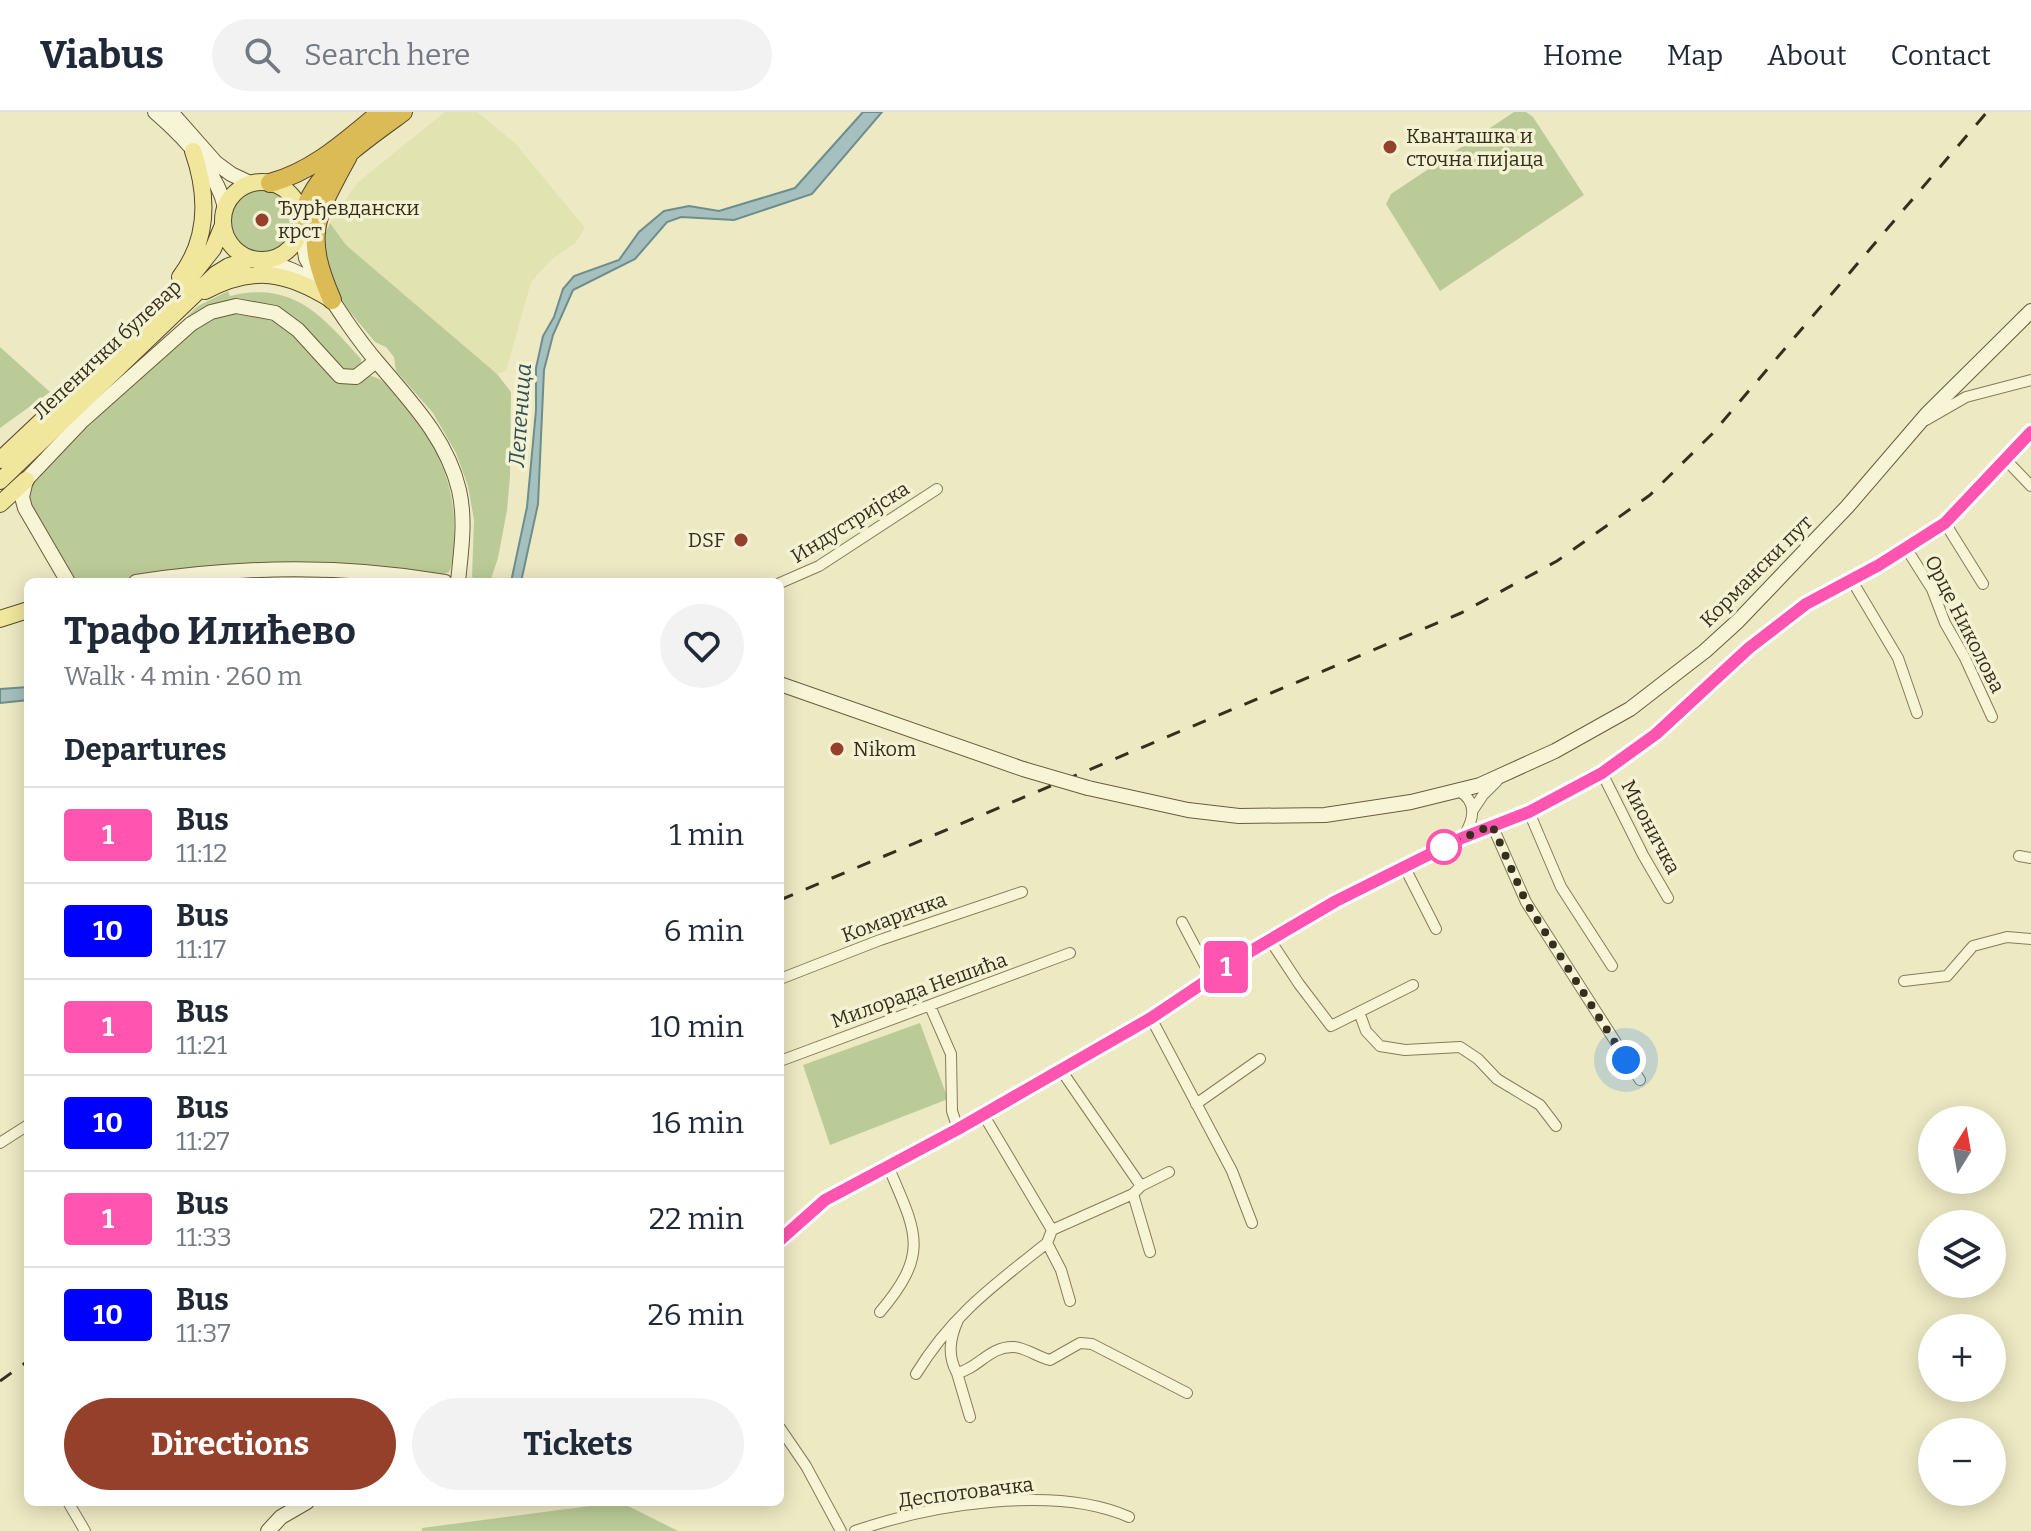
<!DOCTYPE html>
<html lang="en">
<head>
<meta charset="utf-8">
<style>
  :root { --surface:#fff; --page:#f2f2f3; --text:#1f2937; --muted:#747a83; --line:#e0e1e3; --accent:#95402b }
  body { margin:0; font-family:Bitter,serif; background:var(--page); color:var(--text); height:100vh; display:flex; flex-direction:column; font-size:30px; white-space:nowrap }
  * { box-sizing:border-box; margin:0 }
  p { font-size:26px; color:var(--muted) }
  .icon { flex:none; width:44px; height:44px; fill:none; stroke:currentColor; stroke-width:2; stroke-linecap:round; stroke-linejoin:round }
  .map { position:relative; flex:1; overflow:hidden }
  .panel { position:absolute; left:24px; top:466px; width:760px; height:928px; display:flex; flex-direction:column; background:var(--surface); border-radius:12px; box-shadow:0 4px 20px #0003 }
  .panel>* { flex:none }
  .badge { padding:0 16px; border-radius:6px; font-size:28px; line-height:52px }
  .needle { width:52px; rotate:11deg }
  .fabs { position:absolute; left:1918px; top:994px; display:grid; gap:16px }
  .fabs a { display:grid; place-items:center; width:88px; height:88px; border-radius:50%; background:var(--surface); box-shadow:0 4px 20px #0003; font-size:40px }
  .you { position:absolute; width:40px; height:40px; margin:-20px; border:6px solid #fff; border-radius:50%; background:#1a73e8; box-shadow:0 0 0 12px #1a73e833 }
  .map>.badge { position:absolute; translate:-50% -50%; box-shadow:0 0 0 4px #fff }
  h2 { padding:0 40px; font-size:30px; line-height:72px }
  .round { display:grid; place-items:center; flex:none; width:84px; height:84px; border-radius:42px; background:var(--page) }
  .overview { display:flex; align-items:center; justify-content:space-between; height:136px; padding:0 40px }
  h1 { font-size:38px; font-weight:700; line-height:60px }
  .cta { display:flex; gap:16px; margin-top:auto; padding:16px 40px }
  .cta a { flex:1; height:92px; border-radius:48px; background:var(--accent); color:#fff; font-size:32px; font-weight:700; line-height:92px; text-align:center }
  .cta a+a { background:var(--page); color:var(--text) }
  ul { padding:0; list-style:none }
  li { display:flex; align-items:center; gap:24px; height:96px; padding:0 40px; border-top:2px solid var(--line) }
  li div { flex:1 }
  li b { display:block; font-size:30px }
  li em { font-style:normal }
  li .badge { min-width:88px; font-weight:700; text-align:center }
  header { display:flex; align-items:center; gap:48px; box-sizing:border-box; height:112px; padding:0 40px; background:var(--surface); border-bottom:2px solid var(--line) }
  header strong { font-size:38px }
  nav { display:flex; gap:44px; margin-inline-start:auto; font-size:28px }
  .search { width:560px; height:72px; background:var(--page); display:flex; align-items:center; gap:20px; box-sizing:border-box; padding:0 28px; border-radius:44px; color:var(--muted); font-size:30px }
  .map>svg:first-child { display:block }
  .farmland { fill:#e1e3b1 }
  .green { fill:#bbcb97 }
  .water { fill:#a5c0be; stroke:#6c8e8d; stroke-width:2 }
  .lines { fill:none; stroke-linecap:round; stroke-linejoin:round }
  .street-casing { stroke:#877b5a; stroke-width:12 }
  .secondary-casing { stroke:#695c3d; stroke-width:16 }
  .primary-casing { stroke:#55482e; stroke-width:18 }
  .highway-casing { stroke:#55482e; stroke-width:20 }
  .street { stroke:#f8f5d6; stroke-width:10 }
  .secondary { stroke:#f8f5d6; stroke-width:14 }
  .primary { stroke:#f0e79c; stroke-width:16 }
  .highway { stroke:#dbbb55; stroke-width:18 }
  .rail { stroke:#372f1e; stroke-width:3; stroke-dasharray:14 14; stroke-linecap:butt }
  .secondary-bridge-casing { stroke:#695c3d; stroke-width:16; stroke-linecap:butt }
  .secondary-bridge { stroke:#f8f5d6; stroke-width:14 }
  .line-casing { stroke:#fff; stroke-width:18 }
  .line { stroke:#ff54af; stroke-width:12 }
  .walk { stroke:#372f1e; stroke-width:8; stroke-dasharray:0 14.4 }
  .poi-dot { fill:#95402b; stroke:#f5f2d3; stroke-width:3 }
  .stop-dot { fill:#fff; stroke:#ff54af; stroke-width:4 }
  .labels { text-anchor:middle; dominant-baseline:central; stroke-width:7; stroke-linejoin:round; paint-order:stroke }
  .poi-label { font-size:20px; fill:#372f1e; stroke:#f5f2d3; text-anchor:start }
  .street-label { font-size:20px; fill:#372f1e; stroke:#f5f2d3 }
  .water-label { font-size:22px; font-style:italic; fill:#2e5157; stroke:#f5f2d3 }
</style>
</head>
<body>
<header>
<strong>Viabus</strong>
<div class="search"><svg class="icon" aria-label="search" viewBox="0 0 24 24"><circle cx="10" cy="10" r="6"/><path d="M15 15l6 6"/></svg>Search here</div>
<nav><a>Home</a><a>Map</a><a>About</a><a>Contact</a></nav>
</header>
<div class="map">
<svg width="2031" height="1419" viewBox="0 0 2031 1419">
  <rect width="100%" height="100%" fill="#ede9c3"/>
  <path class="farmland" d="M 445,0 L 477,0 L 515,31 L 585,116 L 575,131 L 552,147 L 531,170 L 506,259 L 497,262 L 346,133 L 330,111 L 357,71 Z"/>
  <path class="green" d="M 1514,0 L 1526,0 L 1533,5 L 1584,83 L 1440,179 L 1386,92 L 1391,82 Z
    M230 109a32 32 0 1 1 64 0a32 32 0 1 1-64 0Z
    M 330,111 L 346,133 L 497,262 L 511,280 L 510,364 L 507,398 L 498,446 L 490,470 L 480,470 L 472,465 L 474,408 L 468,374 L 456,341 L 433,301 L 396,259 L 394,245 L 386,235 L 375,230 L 335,182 L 324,153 L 324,124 Z
    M 228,179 L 230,184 C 294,168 323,205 361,247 L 361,255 L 348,262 L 301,215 L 226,191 L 102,290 L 0,382 L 198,194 Z
    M 237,198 L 281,209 L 336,265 C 348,265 367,260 379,267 C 387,271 394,283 400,289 C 434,327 457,371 454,424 C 454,436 454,450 449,460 L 440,463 L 157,461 L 111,470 L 74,468 L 29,396 L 28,376 L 31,368 L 199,211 Z
    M 0,235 L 50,280 L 0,316 Z
    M 920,911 L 948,987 L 830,1033 L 803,953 Z
    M 620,1390 L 678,1419 L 422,1419 L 422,1416 Z"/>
  <path class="water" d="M 863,0 L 882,0 L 812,82 L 734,108 L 681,105 L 667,110 L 635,147 L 573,178 L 553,223 L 544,258 L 538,392 L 521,470 L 511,470 L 527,395 L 536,298 L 536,256 L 543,224 L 554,205 L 563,177 L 574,164 L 619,148 L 639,120 L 664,99 L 689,94 L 719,99 L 795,76 Z
    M 28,575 L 28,588 L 0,591 L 0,577 Z"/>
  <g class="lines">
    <defs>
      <path id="street" d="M 1926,308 L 1966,285 L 2031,268
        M 2005,347 L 2031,374
        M 1945,411 L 1983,472
        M 1906,436 L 1932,477 L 1945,511 L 1965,546 L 1992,605
        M 1851,467 L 1898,546 L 1917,601
        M 780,471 L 819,454 L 937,377
        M 1602,661 L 1643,743 L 1668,786
        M 1459,679 C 1478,690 1474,708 1463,725
        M 1473,698 L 1483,683 L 1497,669
        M 1529,700 L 1561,775 L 1612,854
        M 1492,713 L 1526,790 L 1640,968
        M 2019,744 L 2031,746
        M 1404,754 L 1436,817
        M 1182,810 L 1211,865
        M 1270,828 L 1299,872 L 1331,914 L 1413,873
        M 780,867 L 880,828 L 1022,780
        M 1904,869 L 1947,864 L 1973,834 L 2007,825 L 2031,827
        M 930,894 L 951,942 L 952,999 L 958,1017
        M 1359,900 L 1366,919 L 1380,934 L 1405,938 L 1460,935 L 1478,947 L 1497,967 L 1540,993 L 1556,1014
        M 1151,906 L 1232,1059 L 1252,1111
        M 780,949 L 1070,841
        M 1061,958 L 1141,1074 L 1133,1082 L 1150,1140
        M 1196,992 L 1260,947
        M 983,1002 L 1052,1118 L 1047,1131 L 1061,1158 L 1070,1189
        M 0,1031 L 28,1013
        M 1141,1074 L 1169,1060
        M 1052,1118 L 1133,1082
        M 880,1200 C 931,1140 916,1120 888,1054
        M 958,1208 C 950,1226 947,1243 957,1261 C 978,1257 989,1234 1014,1235 C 1026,1236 1038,1245 1050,1248 L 1080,1231 L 1092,1232 L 1187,1281
        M 957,1261 L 970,1305
        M 916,1262 C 952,1203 994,1173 1047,1131
        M 780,1316 L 806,1354 L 841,1419
        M 68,1390 L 85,1419
        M 855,1419 C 930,1393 1055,1372 1129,1405"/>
      <path id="secondary" d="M 155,0 C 184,25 216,58 225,95
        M 171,0 L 216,51 L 231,62 L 252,72
        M 301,115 L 306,146 L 314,160 C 334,191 354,223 378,251 C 411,290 447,327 459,378 C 466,409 461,439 458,470
        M 264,149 C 285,155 302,160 317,174
        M 68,470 L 25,396 L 22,385 L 26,368 L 82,309 L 191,212 L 211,200 L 236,194 L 275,201 L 298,218 L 340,264 L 356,265 L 376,249
        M 136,470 C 239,454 342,452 445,470
        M 780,572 L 1023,657
        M 1088,676 L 1188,698 L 1239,704 L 1325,703 L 1411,690 L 1480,673 L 1555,639 L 1630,597 L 1705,539 L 1738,509 L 1847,395 L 1927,302 L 2031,199
        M 780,1129 L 825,1088 L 958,1017 L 1151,906 L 1251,839 L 1336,789 L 1462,726 L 1529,700 L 1602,661 L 1656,622 L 1749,536 L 1806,492 L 1879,453 L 1945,411 L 2031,320
        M 268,1419 L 281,1405 L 307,1390"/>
      <path id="primary" d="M223 109a39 39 0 1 1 78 0a39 39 0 1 1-78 0Z
        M 180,165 C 209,127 208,82 193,39
        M 205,179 C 254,153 287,160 332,188
        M 0,348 L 181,177 L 213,137 L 223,113
        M 0,369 L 216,162 L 229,154 L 251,147
        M 0,392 L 26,368
        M 0,507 L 28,498"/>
      <path id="highway" d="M 270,71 C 314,59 347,28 381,0
        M 301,105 C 306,93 311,81 319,71 C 338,46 377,19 403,0
        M 332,188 C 303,122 315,105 348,44"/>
    </defs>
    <use href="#street" class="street-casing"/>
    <use href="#secondary" class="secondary-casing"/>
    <use href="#primary" class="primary-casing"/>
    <use href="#highway" class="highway-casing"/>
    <use href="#street" class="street"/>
    <use href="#secondary" class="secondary"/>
    <use href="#primary" class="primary"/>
    <use href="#highway" class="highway"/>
    <path class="rail" d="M 780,788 L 1461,501 L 1557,449 L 1650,383 L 1712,322 L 1987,0
      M 0,1269 L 28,1249"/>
    <defs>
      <path id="secondary-bridge" d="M 1023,657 L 1088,676"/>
    </defs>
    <use href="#secondary-bridge" class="secondary-bridge-casing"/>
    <use href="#secondary-bridge" class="secondary-bridge"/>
  </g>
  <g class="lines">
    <defs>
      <path id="line" d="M 780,1128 L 825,1088 L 958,1017 L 1151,906 L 1251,839 L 1336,789 L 1462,726 L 1529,700 L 1602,661 L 1656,622 L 1749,536 L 1806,492 L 1879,453 L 1945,411 L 2031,320"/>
    </defs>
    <use href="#line" class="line-casing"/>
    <use href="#line" class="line"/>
    <path class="walk" d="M 1444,735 L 1492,713 L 1526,790 L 1626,948"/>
  </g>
  <g class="poi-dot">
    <circle cx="1390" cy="35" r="8"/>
    <circle cx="262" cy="108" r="8"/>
    <circle cx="741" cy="428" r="8"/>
    <circle cx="837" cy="637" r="8"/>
  </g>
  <circle class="stop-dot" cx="1444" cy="735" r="16"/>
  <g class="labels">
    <g class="poi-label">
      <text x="1406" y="24">Кванташка и<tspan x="1406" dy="23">сточна пијаца</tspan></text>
      <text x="278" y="96">Ђурђевдански<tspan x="278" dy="23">крст</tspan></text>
      <text x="725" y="428" text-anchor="end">DSF</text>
      <text x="853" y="637">Nikom</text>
    </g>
    <g class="street-label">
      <text transform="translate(107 237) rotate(-43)">Лепенички булевар</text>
      <text transform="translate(850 410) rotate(-32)">Индустријска</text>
      <text transform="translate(1756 459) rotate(-45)">Кормански пут</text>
      <text transform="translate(1965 512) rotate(63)">Орце Николова</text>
      <text transform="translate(1651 715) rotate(62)">Мионичка</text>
      <text transform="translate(894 805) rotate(-20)">Комаричка</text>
      <text transform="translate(919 878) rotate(-20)">Милорада Нешића</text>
      <text transform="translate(966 1380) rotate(-7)">Деспотовачка</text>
    </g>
    <g class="water-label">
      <text transform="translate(520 303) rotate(-86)">Лепеница</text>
    </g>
  </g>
</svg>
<div class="fabs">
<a><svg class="needle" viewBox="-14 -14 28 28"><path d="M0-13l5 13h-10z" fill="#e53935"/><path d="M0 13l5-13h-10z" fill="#747a83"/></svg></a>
<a><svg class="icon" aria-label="layers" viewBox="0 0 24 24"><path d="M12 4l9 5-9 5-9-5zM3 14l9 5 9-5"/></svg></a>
<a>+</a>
<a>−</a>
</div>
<div class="you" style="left:1626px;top:948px"></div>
<b class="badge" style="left:1226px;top:855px;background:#ff54af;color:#fff">1</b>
<section class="panel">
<div class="overview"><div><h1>Трафо Илићево</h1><p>Walk · 4 min · 260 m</p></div><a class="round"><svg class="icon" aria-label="heart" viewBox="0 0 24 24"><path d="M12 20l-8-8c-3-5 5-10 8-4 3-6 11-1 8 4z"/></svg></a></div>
<h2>Departures</h2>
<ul>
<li><span class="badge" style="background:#ff54af;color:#fff">1</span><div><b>Bus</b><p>11:12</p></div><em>1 min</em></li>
<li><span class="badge" style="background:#00f;color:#fff">10</span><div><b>Bus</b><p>11:17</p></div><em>6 min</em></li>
<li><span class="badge" style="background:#ff54af;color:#fff">1</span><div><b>Bus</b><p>11:21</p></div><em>10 min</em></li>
<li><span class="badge" style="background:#00f;color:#fff">10</span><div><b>Bus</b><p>11:27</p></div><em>16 min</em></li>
<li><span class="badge" style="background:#ff54af;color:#fff">1</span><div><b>Bus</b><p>11:33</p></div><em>22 min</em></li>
<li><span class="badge" style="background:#00f;color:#fff">10</span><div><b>Bus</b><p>11:37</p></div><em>26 min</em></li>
</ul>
<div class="cta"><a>Directions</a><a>Tickets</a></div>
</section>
</div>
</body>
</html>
